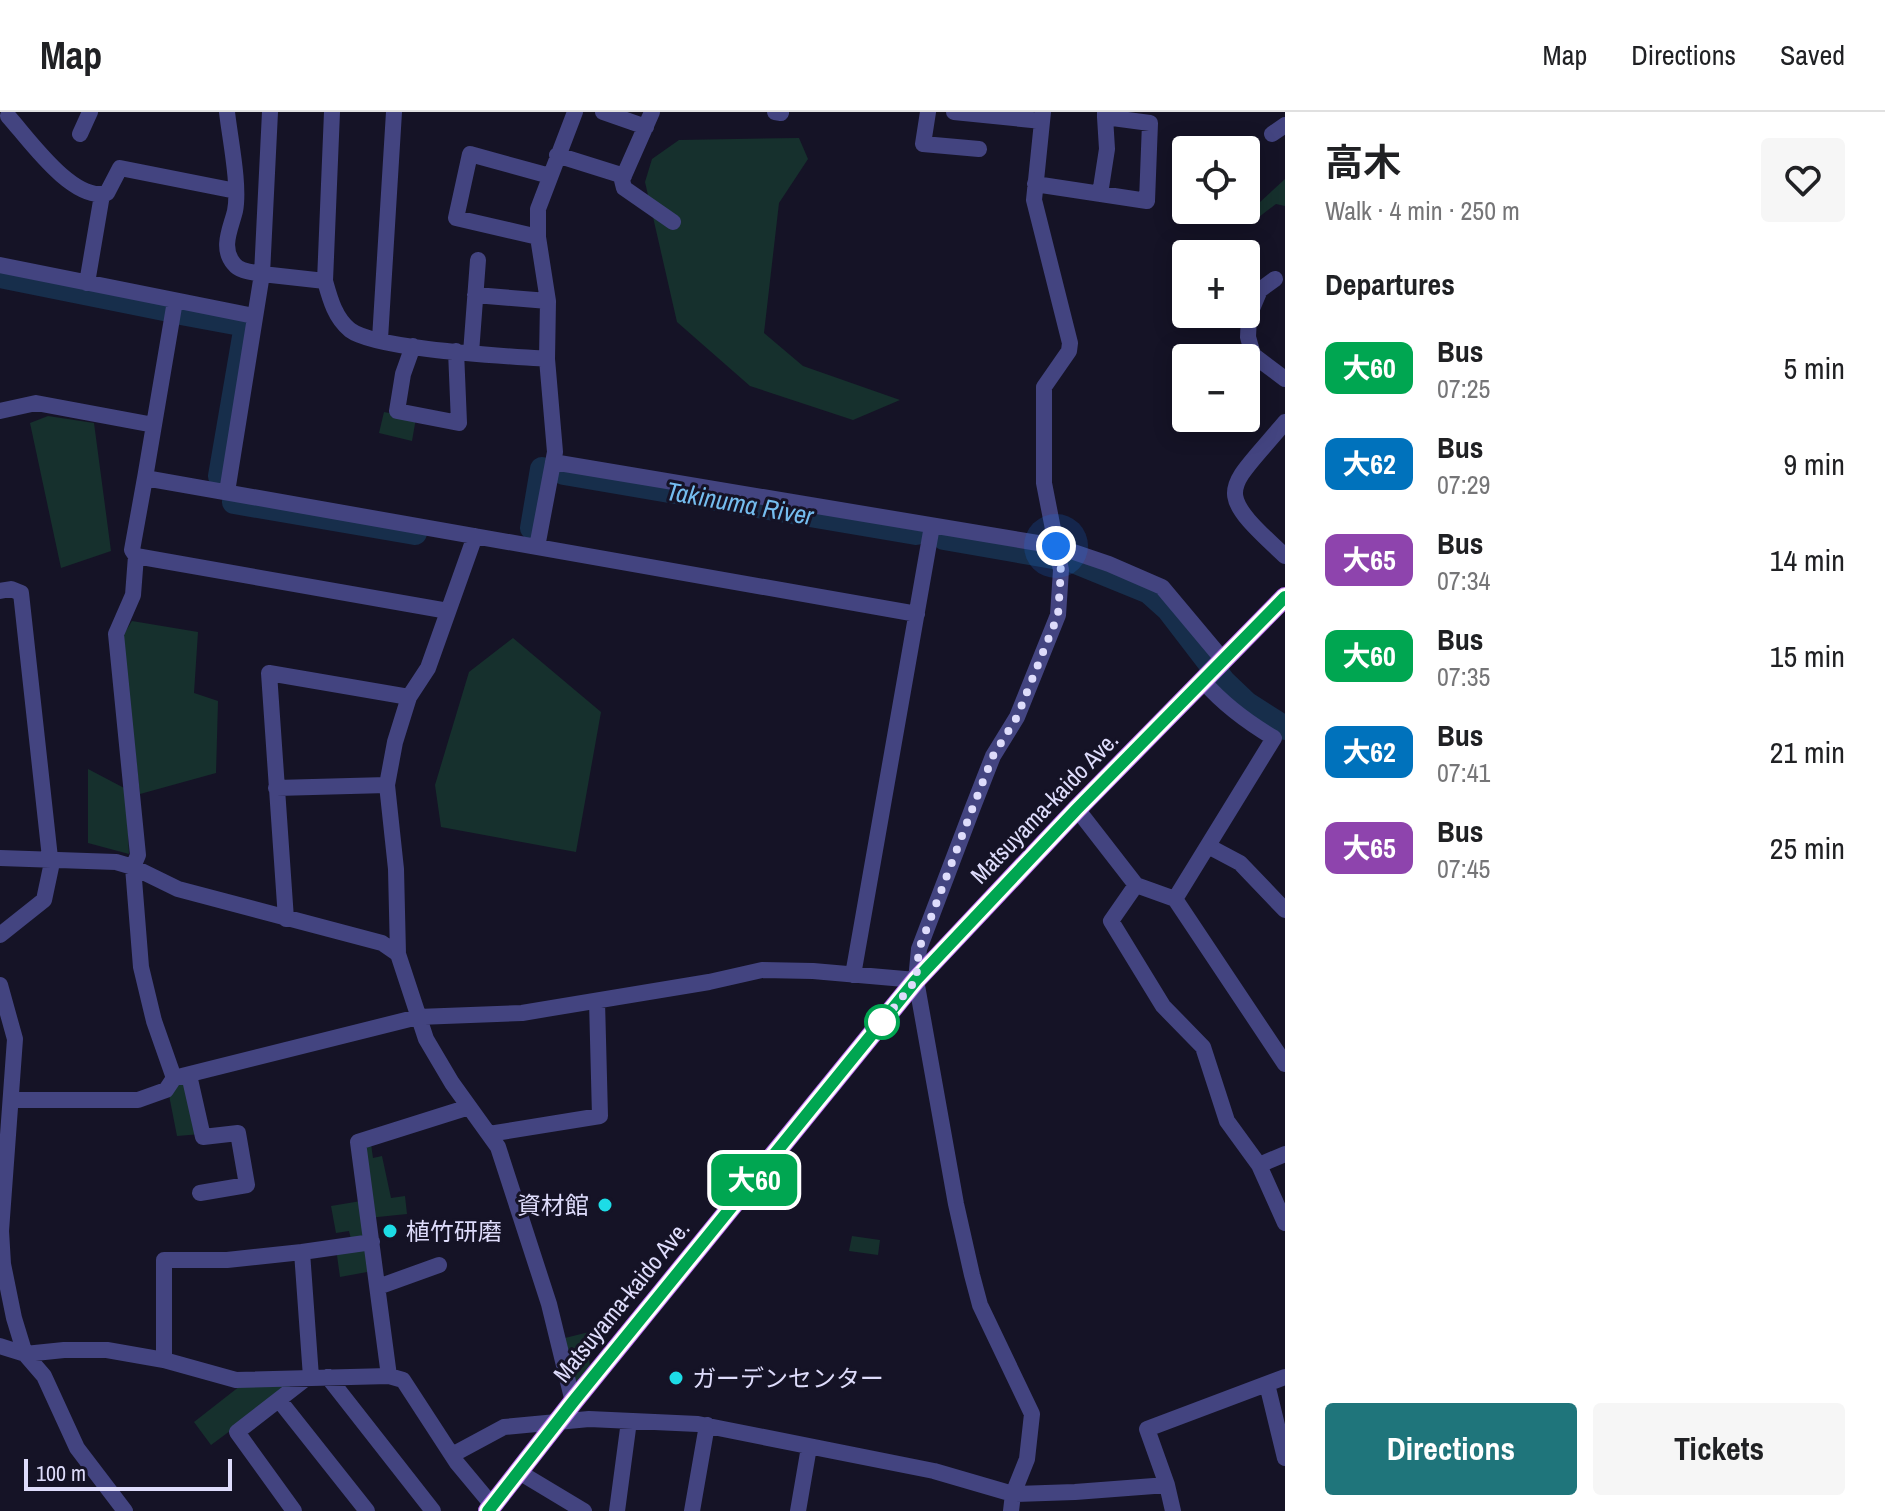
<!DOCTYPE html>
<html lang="en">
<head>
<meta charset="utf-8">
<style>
  :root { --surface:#fff; --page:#f6f6f6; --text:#202124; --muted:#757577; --line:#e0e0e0; --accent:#1f757b }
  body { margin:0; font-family:"Archivo Narrow","Noto Sans JP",sans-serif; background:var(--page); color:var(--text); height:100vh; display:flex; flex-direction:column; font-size:30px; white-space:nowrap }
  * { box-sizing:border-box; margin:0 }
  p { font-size:26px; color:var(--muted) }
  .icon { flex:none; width:44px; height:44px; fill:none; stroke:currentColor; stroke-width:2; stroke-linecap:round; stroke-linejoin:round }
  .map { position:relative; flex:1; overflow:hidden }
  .sheet { display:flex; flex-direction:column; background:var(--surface); width:600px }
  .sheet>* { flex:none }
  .badge { padding:0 16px; border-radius:12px; font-size:28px; line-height:52px }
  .controls { position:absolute; left:1172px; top:24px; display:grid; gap:16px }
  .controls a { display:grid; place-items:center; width:88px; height:88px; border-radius:8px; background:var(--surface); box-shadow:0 4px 20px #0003; font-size:40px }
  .scale { position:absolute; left:24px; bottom:20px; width:208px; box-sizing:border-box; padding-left:8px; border:4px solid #dedcfb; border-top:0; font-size:22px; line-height:28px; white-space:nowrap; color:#dedcfb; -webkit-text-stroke:6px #151326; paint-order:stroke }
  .you { position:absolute; width:40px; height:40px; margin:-20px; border:6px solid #fff; border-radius:50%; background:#1a73e8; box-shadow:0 0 0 12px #1a73e833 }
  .map>.badge { position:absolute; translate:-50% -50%; box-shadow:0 0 0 4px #fff }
  h2 { padding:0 40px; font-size:30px; line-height:72px }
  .round { display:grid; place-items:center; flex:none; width:84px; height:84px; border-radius:8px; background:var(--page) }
  .head { display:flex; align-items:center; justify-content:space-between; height:136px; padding:0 40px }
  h1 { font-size:38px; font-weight:700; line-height:60px }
  .primary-button { display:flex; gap:16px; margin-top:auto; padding:16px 40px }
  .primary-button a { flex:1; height:92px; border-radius:8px; background:var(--accent); color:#fff; font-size:32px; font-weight:700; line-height:92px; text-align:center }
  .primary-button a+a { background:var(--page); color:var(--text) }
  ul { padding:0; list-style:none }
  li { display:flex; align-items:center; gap:24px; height:96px; padding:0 40px }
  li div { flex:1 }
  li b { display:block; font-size:30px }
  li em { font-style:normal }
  li .badge { min-width:88px; font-weight:700; text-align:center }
  header { display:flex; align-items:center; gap:48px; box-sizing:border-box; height:112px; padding:0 40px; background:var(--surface); border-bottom:2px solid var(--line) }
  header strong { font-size:38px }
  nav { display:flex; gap:44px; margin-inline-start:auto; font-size:28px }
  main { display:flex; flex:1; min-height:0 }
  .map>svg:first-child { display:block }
  .green { fill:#16302d }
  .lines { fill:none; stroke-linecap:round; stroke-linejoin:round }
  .river { stroke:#172e4b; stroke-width:24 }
  .minor { stroke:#434480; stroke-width:16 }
  .major { stroke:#b96fef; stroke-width:20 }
  .line-casing { stroke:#fff; stroke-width:18 }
  .line { stroke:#00a651; stroke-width:12 }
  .walk { stroke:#dedcfb; stroke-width:8; stroke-dasharray:0 14.4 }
  .stop-dot { fill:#fff; stroke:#00a651; stroke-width:4 }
  .poi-dot { fill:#1ddce6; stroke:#151326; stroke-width:3 }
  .labels { text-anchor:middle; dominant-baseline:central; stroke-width:6; stroke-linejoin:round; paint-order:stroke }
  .street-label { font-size:24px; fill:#dedcfb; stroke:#151326 }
  .poi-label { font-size:24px; fill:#dedcfb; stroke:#151326; text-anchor:start }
  .water-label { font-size:26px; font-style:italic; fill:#75bdef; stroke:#151326 }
</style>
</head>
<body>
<header>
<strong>Map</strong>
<nav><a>Map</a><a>Directions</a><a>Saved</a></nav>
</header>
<main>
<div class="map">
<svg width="1285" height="1399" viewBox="0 0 1285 1399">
  <rect width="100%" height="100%" fill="#151326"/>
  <path class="green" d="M 799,26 L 808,47 L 779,91 L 764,221 L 803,254 L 900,288 L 853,308 L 750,274 L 677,210 L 645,70 L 652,47 L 679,28 Z
    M 1285,67 L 1285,94 L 1276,92 L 1251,111 L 1247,102 Z
    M 384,300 L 416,306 L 412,329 L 379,321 Z
    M 48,304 L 94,311 L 111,439 L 61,456 L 30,311 Z
    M 132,509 L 198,520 L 194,581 L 218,589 L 216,661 L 140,682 L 122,525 Z
    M 513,526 L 601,600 L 576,740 L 441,715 L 435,673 L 469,560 Z
    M 88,657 L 126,677 L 129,742 L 88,731 Z
    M 186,962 L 201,1022 L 177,1024 L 169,983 Z
    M 371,1032 L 373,1046 L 382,1044 L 391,1086 L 405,1084 L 407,1102 L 368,1106 L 359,1034 Z
    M 361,1089 L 363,1124 L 351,1127 L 349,1119 L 336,1121 L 331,1094 Z
    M 852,1124 L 880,1128 L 878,1143 L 849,1139 Z
    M 367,1134 L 367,1160 L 340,1165 L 336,1136 Z
    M 609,1215 L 612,1218 L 589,1245 L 590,1256 L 579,1270 L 571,1267 L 561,1227 Z
    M 296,1270 L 211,1333 L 194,1310 L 240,1274 Z"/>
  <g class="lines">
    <path class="river" d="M 0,164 L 164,197
      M 181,201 L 246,213 L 220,364
      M 564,361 L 916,421
      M 234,390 L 415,421
      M 532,416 L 542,357
      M 944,426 L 1053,445
      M 1068,447 L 1149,480 L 1168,497 L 1224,570 L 1246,591 L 1285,616"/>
    <path class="minor" d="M 270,0 L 262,162 L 325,169 L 332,0
      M 603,0 L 646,15
      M 652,0 L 622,68 L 624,76 L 673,110
      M 775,0 L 781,1
      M 928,0 L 923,32 L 979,37
      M 954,0 L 1042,9
      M 8,4 C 28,26 73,91 107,81 L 120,56 L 236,79
      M 80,22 L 90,0
      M 1272,22 L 1285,13
      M 557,43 L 624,64
      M 1035,72 L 1147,89 L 1150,11 L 1105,5 L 1105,0
      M 1100,82 L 1107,37 L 1105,5
      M 538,125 L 456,106 L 470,42 L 550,64
      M 0,153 L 254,204
      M 1275,167 L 1260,178 L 1249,204 L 1248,225 L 1253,243 L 1285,267
      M 325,169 C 330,187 335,206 350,218 C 377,238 509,244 547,247
      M 87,171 L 102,83
      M 475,183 L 548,189
      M 175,189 L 145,366 L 917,502
      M 380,227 L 394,0
      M 413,234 L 403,262 L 397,299 L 459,311 L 456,239
      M 471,241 L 478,148
      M 0,299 L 36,291 L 154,313
      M 1285,310 C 1226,381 1211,376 1285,444
      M 553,350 L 1056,434 L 1109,452 L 1162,475 L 1224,549
      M 145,366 L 132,438 L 136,444 L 448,499
      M 227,380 L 262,162 C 253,160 240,160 234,152 C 220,136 231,116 235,99 C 240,74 230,27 227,0
      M 475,424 L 428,556 L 409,585 L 395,630 L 387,673 L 396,757 L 398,842 L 426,927 L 452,971 L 498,1035 L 549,1192 L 573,1290
      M 537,435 L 555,340 L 547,247 L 548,189 L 538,125 L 538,97 L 575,0
      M 136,444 L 133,483 L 116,522 L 138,743 L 133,755 L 141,855 L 154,909 L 174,966
      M 0,479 L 11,477 L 21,481 L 51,755 L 44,788 L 0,823
      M 276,676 L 387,673
      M 1077,697 L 1136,773 L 1175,787 L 1285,952
      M 1208,734 L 1240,751 L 1285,798
      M 0,746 L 116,750 L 133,755 L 178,777 L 382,831 L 398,842
      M 1136,773 L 1111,809 L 1163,894 L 1203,935 L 1227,1009 L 1259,1053 L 1285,1111
      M 1175,787 L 1274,626 C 1247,610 1225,594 1204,570
      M 286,807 L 269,561 L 409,585
      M 853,863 L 932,414
      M 0,873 L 15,927 L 1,1119 L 3,1152 L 14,1206 L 25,1242 L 44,1264 L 77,1336 L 125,1399
      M 189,963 L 203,1025 L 238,1021 L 247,1073 L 200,1081
      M 11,988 L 138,988 L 166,978 L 174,966 L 418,905 L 522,901 L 709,870 L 762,858 L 813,859 L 916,868
      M 489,1022 L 600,1004 L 597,889
      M 1259,1053 L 1285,1042
      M 302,1140 L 372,1130
      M 378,1175 L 439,1153
      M 0,1234 L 25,1242 L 64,1238 L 107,1238 L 164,1248 L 236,1268 L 389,1264 L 403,1268 L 457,1351 L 492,1393
      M 164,1248 L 164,1148 L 227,1148 L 302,1140 L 311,1265
      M 389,1264 L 358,1030 L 469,995
      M 328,1265 L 433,1399
      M 1267,1272 L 1285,1346
      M 279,1288 L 367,1399
      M 452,1343 L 504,1315 L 589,1307 L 698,1312 L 934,1359 L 1013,1382 L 1075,1380 L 1167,1373
      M 519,1360 L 584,1399
      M 294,1399 L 237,1320 L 308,1265
      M 617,1399 L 629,1309
      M 692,1399 L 707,1313
      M 798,1399 L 809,1335
      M 1011,1399 L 1013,1382 L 1027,1347 L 1032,1302 L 980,1193 L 972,1163 L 956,1092 L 916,868 L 919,837 L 973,695 L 993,644 L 1017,605 L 1058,503 L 1061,458 L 1044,371 L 1044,275 L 1069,239 L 1070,231 L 1034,88 L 1043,0
      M 1173,1399 L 1167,1373 L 1147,1317 L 1285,1265"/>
    <path class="major" d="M 488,1399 L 573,1290 L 916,868 L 1077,697 L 1285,485"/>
  </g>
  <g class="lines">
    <defs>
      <path id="line" d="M 488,1399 L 573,1290 L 916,868 L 1077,697 L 1285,485"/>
    </defs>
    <use href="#line" class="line-casing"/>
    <use href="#line" class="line"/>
    <path class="walk" d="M 882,910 L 879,914 L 916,868 L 919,837 L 973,695 L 993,644 L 1017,605 L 1058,503 L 1061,458 L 1056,434"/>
  </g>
  <circle class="stop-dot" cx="882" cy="910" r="16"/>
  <g class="poi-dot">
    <circle cx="605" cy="1093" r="8"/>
    <circle cx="390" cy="1119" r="8"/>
    <circle cx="676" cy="1266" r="8"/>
  </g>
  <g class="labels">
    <g class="street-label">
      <text transform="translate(1044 695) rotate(-46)">Matsuyama-kaido Ave.</text>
      <text transform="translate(621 1189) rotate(-51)">Matsuyama-kaido Ave.</text>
    </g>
    <g class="poi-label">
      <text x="589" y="1093" text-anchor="end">資材館</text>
      <text x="406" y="1119">植竹研磨</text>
      <text x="692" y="1266">ガーデンセンター</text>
    </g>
    <g class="water-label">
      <text transform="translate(740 391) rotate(10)">Takinuma River</text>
    </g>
  </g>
</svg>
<div class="controls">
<a><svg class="icon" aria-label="locate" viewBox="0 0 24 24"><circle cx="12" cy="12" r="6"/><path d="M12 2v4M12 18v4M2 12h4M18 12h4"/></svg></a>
<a>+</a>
<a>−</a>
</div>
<div class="scale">100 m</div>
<div class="you" style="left:1056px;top:434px"></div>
<b class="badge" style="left:754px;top:1068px;background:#00a651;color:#fff">大60</b>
</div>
<section class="sheet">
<div class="head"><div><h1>高木</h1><p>Walk · 4 min · 250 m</p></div><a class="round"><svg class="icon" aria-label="heart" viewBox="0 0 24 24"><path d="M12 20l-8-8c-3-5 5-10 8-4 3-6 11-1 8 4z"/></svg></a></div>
<h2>Departures</h2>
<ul>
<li><span class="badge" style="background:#00a651;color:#fff">大60</span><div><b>Bus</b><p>07:25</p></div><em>5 min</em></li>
<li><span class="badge" style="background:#0072bc;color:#fff">大62</span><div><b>Bus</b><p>07:29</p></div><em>9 min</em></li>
<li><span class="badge" style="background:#8e44ad;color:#fff">大65</span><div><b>Bus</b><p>07:34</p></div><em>14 min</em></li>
<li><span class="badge" style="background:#00a651;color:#fff">大60</span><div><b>Bus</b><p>07:35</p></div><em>15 min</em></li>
<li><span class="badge" style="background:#0072bc;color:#fff">大62</span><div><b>Bus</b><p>07:41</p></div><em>21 min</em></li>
<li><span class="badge" style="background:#8e44ad;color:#fff">大65</span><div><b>Bus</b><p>07:45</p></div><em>25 min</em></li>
</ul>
<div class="primary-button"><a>Directions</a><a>Tickets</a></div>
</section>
</main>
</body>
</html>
